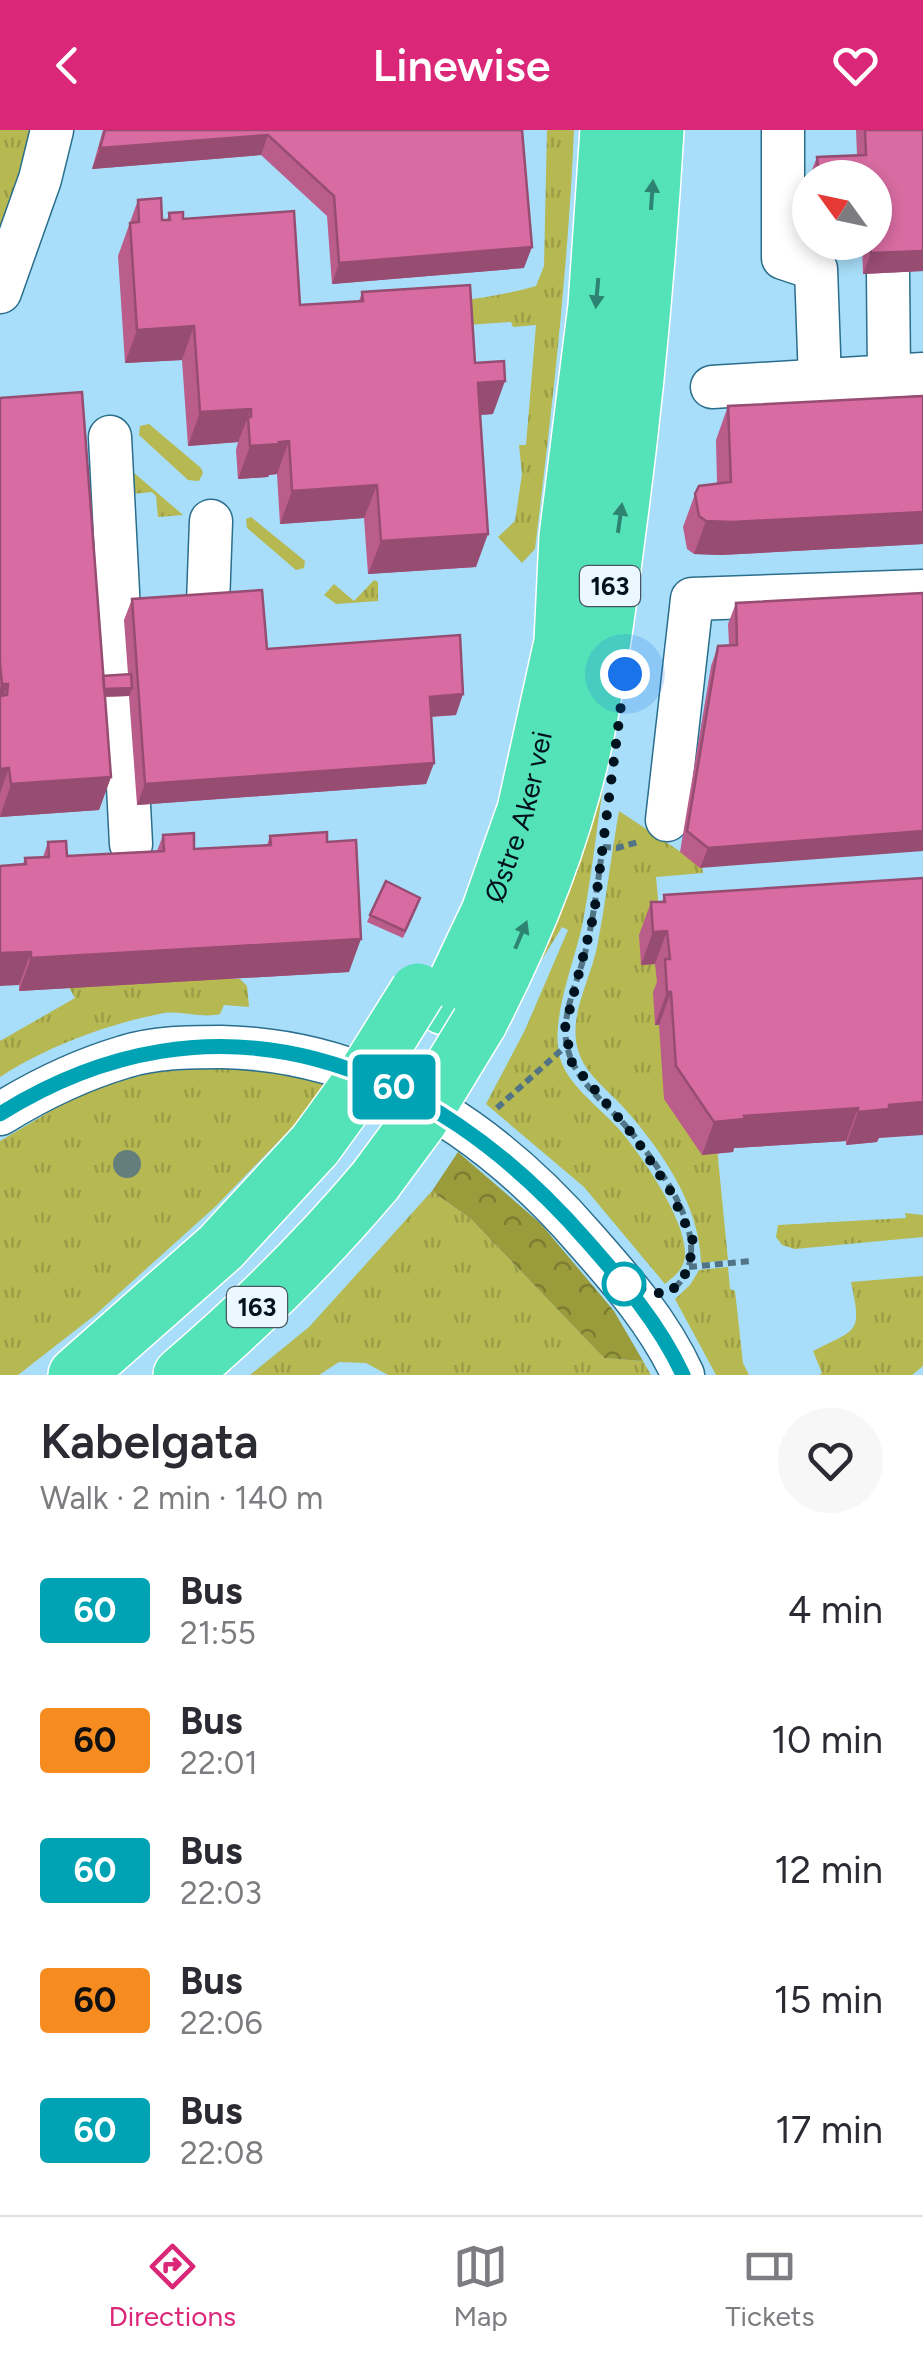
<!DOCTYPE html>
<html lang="en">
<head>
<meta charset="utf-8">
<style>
  :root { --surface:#fff; --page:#f7f7f7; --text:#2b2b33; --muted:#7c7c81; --line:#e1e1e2; --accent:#db2777 }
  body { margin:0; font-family:Figtree,sans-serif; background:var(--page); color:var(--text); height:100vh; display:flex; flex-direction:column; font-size:38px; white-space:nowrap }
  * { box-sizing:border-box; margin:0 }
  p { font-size:32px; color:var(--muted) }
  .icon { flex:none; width:55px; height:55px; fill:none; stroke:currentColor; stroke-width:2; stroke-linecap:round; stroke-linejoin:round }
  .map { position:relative; height:1245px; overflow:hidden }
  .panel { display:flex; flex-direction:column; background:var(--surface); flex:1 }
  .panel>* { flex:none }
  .badge { padding:0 20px; border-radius:8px; font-size:35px; line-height:65px }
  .needle { width:65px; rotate:303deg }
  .buttons { position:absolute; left:792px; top:30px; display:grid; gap:20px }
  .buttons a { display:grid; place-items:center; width:100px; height:100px; border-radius:50%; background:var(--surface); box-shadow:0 5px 15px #0003; font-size:50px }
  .you { position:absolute; width:50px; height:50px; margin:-25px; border:8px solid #fff; border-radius:50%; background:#1a73e8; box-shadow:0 0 0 15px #1a73e833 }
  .map>.badge { position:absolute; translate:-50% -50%; box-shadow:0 0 0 5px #fff }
  .round { display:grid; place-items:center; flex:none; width:105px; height:105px; border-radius:52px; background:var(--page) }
  .summary { display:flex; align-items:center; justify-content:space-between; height:170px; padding:0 40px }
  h1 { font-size:48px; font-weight:600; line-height:75px }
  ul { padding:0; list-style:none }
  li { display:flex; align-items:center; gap:30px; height:130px; padding:0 40px }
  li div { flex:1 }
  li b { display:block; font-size:38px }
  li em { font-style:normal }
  li .badge { min-width:110px; font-weight:700; text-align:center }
  header { display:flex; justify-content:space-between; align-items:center; height:130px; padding:0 40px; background:var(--accent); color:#fff; font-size:45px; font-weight:600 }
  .tabs { display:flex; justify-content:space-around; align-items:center; height:140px; border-top:2px solid var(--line); background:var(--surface); font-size:28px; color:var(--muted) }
  .tabs a { display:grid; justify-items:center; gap:5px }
  .tabs .active { color:var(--accent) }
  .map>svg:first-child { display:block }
  .grass { fill:url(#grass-tufts) }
  .forest { fill:url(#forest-crowns) }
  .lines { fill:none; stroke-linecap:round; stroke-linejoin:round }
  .minor-casing { stroke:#296e8c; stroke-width:45 }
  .highway-casing { stroke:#fff; stroke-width:58 }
  .path { stroke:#507486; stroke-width:6; stroke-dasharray:8 5; stroke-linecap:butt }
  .minor { stroke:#fff; stroke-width:42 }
  .highway { stroke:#54e2b8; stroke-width:55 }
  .highway-bridge-casing { stroke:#fff; stroke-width:58; stroke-linecap:butt }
  .highway-bridge { stroke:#54e2b8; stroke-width:55 }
  .tree { fill:#647d7d }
  .wall { fill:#ba5d8b }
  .shaded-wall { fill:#974c71 }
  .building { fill:#d86ca2; stroke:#974c71; stroke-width:2.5 }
  .oneway { fill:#2e8472 }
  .line-casing { stroke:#fff; stroke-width:22 }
  .line { stroke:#00a3b4; stroke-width:15 }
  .walk { stroke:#00121d; stroke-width:10; stroke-dasharray:0 18 }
  .stop-dot { fill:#fff; stroke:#00a3b4; stroke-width:5 }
  .labels { text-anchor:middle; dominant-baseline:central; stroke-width:8; stroke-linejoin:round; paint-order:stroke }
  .shield { fill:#ebf8ff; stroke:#465761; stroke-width:2.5 }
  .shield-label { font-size:25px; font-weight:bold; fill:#00121d }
  .street-label { font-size:28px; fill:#00121d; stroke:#ebf8ff }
</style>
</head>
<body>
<header><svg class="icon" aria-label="back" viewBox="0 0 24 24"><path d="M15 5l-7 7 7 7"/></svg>Linewise<svg class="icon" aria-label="heart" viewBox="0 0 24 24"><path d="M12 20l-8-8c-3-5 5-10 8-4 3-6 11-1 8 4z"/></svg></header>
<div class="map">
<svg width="923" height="1245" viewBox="0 0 923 1245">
  <defs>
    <pattern id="grass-tufts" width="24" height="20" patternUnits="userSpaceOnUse" patternTransform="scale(2.5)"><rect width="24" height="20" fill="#b6b851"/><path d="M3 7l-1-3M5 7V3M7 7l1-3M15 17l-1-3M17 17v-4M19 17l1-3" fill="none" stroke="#9b9d46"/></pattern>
    <pattern id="forest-crowns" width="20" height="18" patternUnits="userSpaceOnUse" patternTransform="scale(2.5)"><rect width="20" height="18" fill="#9a9b3b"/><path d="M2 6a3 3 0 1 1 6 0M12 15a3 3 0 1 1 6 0" fill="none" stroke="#7b7d31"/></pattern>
  </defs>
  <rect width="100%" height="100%" fill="#a8def9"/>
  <path class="grass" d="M 0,0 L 31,0 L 0,110 Z
    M 547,0 L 574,0 C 568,140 552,279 535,419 L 522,433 L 498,407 L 515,391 L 522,344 L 519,315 L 526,315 L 536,195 L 513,197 L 511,192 L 294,207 L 295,181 C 374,175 459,178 536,156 L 544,136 Z
    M 149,294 L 201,338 L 203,343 L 199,351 L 188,350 L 139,305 L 140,296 Z
    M 133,342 L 183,385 L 158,387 L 156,366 L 152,362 L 132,364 Z
    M 251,387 L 305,431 L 304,438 L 296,440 L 247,398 L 246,389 Z
    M 374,450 L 378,452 L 378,471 L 336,474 L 324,465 L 334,454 L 354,471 Z
    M 604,651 C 597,696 592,742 584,786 C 577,827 549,889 560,928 C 568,955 599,977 618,998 C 640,1023 693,1098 684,1131 C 681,1142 673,1147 665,1154 L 584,1057 L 486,974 L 525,900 L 568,800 L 562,797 L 531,847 Z
    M 619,681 L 702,736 L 703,743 L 656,747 L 663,823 L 717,1018 L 728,1130 L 701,1133 C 700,1076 662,1021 625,979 C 609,961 584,943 578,920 C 568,886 590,851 597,817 C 606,772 611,726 619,681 Z
    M 174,848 L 240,849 L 247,856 L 249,877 L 224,875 L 220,884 C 201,889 179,879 159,884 C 105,895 46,917 0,947 L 0,911 L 75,868 L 67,854 L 146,854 Z
    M 249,936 L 327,954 L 301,988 L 216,1076 L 95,1185 L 18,1245 L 0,1245 L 0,1011 L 83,962 L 153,942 Z
    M 432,1061 L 471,1089 L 604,1228 L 643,1231 L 651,1245 L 388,1245 L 366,1233 L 339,1232 L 319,1245 L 250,1245 L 309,1197 Z
    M 905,1083 L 923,1085 L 923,1107 L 795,1119 L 782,1115 L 776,1107 L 778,1095 L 906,1088 Z
    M 728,1137 L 730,1159 L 735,1161 L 743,1233 L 749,1245 L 716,1245 L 675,1169 L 690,1155 L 699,1140 Z
    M 923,1146 L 923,1236 L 912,1245 L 819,1245 L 822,1243 L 813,1221 C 858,1198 862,1204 851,1152 Z"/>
  <path class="forest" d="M 458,1022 L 541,1094 L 614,1181 L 643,1231 L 604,1228 L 471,1089 L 432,1061 Z"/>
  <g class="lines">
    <defs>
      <path id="minor" d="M 783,0 L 783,128 L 816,139 L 820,251
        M 888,143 L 889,246
        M 0,162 L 40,49 L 52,0
        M 712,257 L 923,244
        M 110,307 L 131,714
        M 208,474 L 211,391
        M 667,690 L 692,469 L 923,461
        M 0,984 C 39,960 80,940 124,927 C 155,917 190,917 222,917 C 371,920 491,1000 586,1110 C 623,1152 659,1193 683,1245"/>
      <g id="highway">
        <path id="s1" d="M 444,877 L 489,782 L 525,680 L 562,512 L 567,407 L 596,176 L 608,0"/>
        <path d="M 479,893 C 522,810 558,723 580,632 C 598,556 608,478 618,400 C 636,267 648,134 656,0"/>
        <path d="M 76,1245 L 221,1117 L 315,1015"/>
        <path d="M 181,1245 C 251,1185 316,1121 375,1051"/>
      </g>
    </defs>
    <use href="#minor" class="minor-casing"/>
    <use href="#highway" class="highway-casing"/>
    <path class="path" d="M 603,717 L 617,718 L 638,712
      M 601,729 C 597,759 593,790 586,819 C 579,850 560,884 567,916 C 575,954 612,977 635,1007 C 664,1044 721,1120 672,1160
      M 497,978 L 567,915
      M 689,1137 L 752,1131"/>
    <use href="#minor" class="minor"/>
    <use href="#highway" class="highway"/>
    <defs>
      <path id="highway-bridge" d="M 315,1015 L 363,949 L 418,861
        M 375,1051 L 420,990 L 479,893"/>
    </defs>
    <use href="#highway-bridge" class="highway-bridge-casing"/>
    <use href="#highway-bridge" class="highway-bridge"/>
  </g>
  <circle class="tree" cx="127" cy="1034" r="14"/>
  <path class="wall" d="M 103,0 L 522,0 L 524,138 L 332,154 L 327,86 L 261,25 L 92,39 Z
    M 856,0 L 923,0 L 923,141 L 863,144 L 862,114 L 817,115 L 817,112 L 875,112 L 875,48 L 810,48 L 810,53 L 809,48 L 817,27 L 857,25 Z
    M 138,70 L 162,90 L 167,90 L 169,83 L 183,89 L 300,175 L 359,171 L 362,162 L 475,233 L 493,284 L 480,285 L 476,437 L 368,444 L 364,388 L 280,394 L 277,344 L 269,345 L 268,347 L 238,349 L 236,320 L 238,312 L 188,316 L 182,230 L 125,233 L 118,126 Z
    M 923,266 L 923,414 L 721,425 L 694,424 L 687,419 L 683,397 L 695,364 L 717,354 L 716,310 L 728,276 Z
    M 0,268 L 103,546 L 128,544 L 124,490 L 132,469 L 267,519 L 456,585 L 431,587 L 434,633 L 426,654 L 137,675 L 129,566 L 105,567 L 111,647 L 99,680 L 0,687 Z
    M 923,463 L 700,738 L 680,722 L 711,536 L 718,516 L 729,515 L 728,494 L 736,473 Z
    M 163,705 L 194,719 L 267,715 L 270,706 L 327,712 L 349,842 L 19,861 L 23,734 L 25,728 L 43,727 L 48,712 L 67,726 L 157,721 Z
    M 923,748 L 877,1012 L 846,1015 L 846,1011 L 734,1018 L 733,1022 L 702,1025 L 664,969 L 659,895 L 655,895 L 653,862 L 657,852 L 655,834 L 641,835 L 639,805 L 651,772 L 662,772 L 664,765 Z
    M 418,775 L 403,808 L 367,792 L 370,785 Z"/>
  <path class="shaded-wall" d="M 268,5 L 261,25 L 92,39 L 100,18 Z
    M 818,112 L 862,112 L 817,115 Z
    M 532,117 L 524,138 L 332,154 L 339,133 Z
    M 923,121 L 923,141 L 863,144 L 871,123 Z
    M 194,196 L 182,230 L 125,233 L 137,200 Z
    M 505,251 L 493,284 L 466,286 L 478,253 Z
    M 251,279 L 238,312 L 188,316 L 200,282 Z
    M 289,311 L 277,344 L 269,345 L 268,347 L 238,349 L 250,316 Z
    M 377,355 L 364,388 L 280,394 L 292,361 Z
    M 923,382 L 923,414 L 721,425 L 694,424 L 706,391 Z
    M 488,404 L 476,437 L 368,444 L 381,411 Z
    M 2,554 L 8,554 L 0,575 L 0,558 Z
    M 132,558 L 129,566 L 93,567 L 96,560 Z
    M 463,564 L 456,585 L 422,587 L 430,567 Z
    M 434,633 L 426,654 L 137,675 L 145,654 Z
    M 9,638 L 0,663 L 0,639 Z
    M 111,647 L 99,680 L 0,687 L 11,654 Z
    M 923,701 L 923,721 L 700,738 L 708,718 Z
    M 667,801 L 655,834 L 641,835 L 653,802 Z
    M 361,809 L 349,842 L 19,861 L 31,828 Z
    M 31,822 L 19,855 L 0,856 L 0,823 Z
    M 667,862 L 671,862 L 659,895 L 655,895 Z
    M 923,972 L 923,1005 L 879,1008 L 877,1012 L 846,1015 L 858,982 L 889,975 Z
    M 858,978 L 846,1011 L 734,1018 L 733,1022 L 702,1025 L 714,992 L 744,986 Z"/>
  <path class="building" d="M 105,0 L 522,0 L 532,117 L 339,133 L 334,66 L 268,5 L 100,18 Z
    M 865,0 L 923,0 L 923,121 L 871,123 L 870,112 L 875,112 L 875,48 L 819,48 L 817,27 L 866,25 Z
    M 161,68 L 162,90 L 170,90 L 169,83 L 183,82 L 183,89 L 294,81 L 300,175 L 363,171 L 362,162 L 470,155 L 475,233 L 504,231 L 505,251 L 478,253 L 488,404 L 381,411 L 377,355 L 292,361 L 289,311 L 279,312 L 280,314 L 250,316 L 248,287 L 251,287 L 251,279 L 200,282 L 194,196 L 137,200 L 130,93 L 139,92 L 138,70 Z
    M 82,262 L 111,647 L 11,654 L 9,638 L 0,639 L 0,566 L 7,565 L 8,554 L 2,554 L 0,533 L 0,268 Z
    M 923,266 L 923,382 L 733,392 L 706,391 L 699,386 L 695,364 L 699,356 L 731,352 L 728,276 Z
    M 262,460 L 267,519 L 460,505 L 463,564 L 430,567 L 434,633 L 145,654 L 132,469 Z
    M 923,463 L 923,701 L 708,718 L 687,701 L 718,516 L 737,515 L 736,473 Z
    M 131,544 L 132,558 L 104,559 L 103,546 Z
    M 327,702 L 327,712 L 356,710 L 361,809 L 31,828 L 31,822 L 0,823 L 0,736 L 26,734 L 25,728 L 49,727 L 48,712 L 66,711 L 67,726 L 164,721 L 163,705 L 194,703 L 194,719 L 271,715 L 270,706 Z
    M 923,748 L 923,972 L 889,975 L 889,979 L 858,982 L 858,978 L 744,986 L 745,989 L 714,992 L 676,936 L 671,862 L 667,862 L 665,829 L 670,829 L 667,801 L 653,802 L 651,772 L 665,772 L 664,765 Z
    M 386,751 L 420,768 L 405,801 L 370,785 Z"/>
  <defs><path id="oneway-solid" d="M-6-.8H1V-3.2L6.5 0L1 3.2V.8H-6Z" transform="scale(2.5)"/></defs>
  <g class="oneway">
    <use href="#oneway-solid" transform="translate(652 65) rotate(-86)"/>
    <use href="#oneway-solid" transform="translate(597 163) rotate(95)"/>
    <use href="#oneway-solid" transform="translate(620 388) rotate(-82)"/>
    <use href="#oneway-solid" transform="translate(521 805) rotate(-67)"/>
  </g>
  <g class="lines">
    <defs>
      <path id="line" d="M 0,984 C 216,849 429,930 586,1110 C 623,1152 659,1193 683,1245"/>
    </defs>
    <use href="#line" class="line-casing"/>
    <use href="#line" class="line"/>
    <path class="walk" d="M 624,1154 L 666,1165 L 680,1153 L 689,1137 L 693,1111 L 671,1062 L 634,1006 L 572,933 L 565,898 L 594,784 L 625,544"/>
  </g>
  <circle class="stop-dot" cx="624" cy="1154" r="20"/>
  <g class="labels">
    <g class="shield">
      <rect x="580" y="436" width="60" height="40" rx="8"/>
      <rect x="227" y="1157" width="60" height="40" rx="8"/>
    </g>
    <g class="shield-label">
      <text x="610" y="456">163</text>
      <text x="257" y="1177">163</text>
    </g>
    <g class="street-label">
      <text stroke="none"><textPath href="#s1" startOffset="205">Østre Aker vei</textPath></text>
    </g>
  </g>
</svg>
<div class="buttons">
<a><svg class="needle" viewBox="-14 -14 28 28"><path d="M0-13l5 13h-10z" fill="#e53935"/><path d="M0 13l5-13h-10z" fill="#7c7c81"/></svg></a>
</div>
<div class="you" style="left:625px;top:544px"></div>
<b class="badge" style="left:394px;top:957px;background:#00a3b4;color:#fff">60</b>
</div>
<section class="panel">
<div class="summary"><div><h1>Kabelgata</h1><p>Walk · 2 min · 140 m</p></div><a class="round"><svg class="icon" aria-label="heart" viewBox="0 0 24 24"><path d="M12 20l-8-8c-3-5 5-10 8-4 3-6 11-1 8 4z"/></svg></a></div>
<ul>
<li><span class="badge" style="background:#00a3b4;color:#fff">60</span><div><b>Bus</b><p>21:55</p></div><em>4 min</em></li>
<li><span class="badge" style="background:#f68b1f;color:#111">60</span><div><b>Bus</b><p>22:01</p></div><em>10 min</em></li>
<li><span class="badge" style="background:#00a3b4;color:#fff">60</span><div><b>Bus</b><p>22:03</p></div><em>12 min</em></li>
<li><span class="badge" style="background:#f68b1f;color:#111">60</span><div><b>Bus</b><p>22:06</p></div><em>15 min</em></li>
<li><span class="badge" style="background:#00a3b4;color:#fff">60</span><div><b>Bus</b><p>22:08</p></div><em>17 min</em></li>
</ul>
</section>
<nav class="tabs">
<a class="active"><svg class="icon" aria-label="directions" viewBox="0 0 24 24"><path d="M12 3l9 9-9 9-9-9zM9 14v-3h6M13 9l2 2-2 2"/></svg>Directions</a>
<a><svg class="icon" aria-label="map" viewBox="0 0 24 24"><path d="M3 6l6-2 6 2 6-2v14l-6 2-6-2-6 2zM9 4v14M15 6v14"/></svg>Map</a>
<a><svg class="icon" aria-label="tickets" viewBox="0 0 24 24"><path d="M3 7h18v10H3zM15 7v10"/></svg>Tickets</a>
</nav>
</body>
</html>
